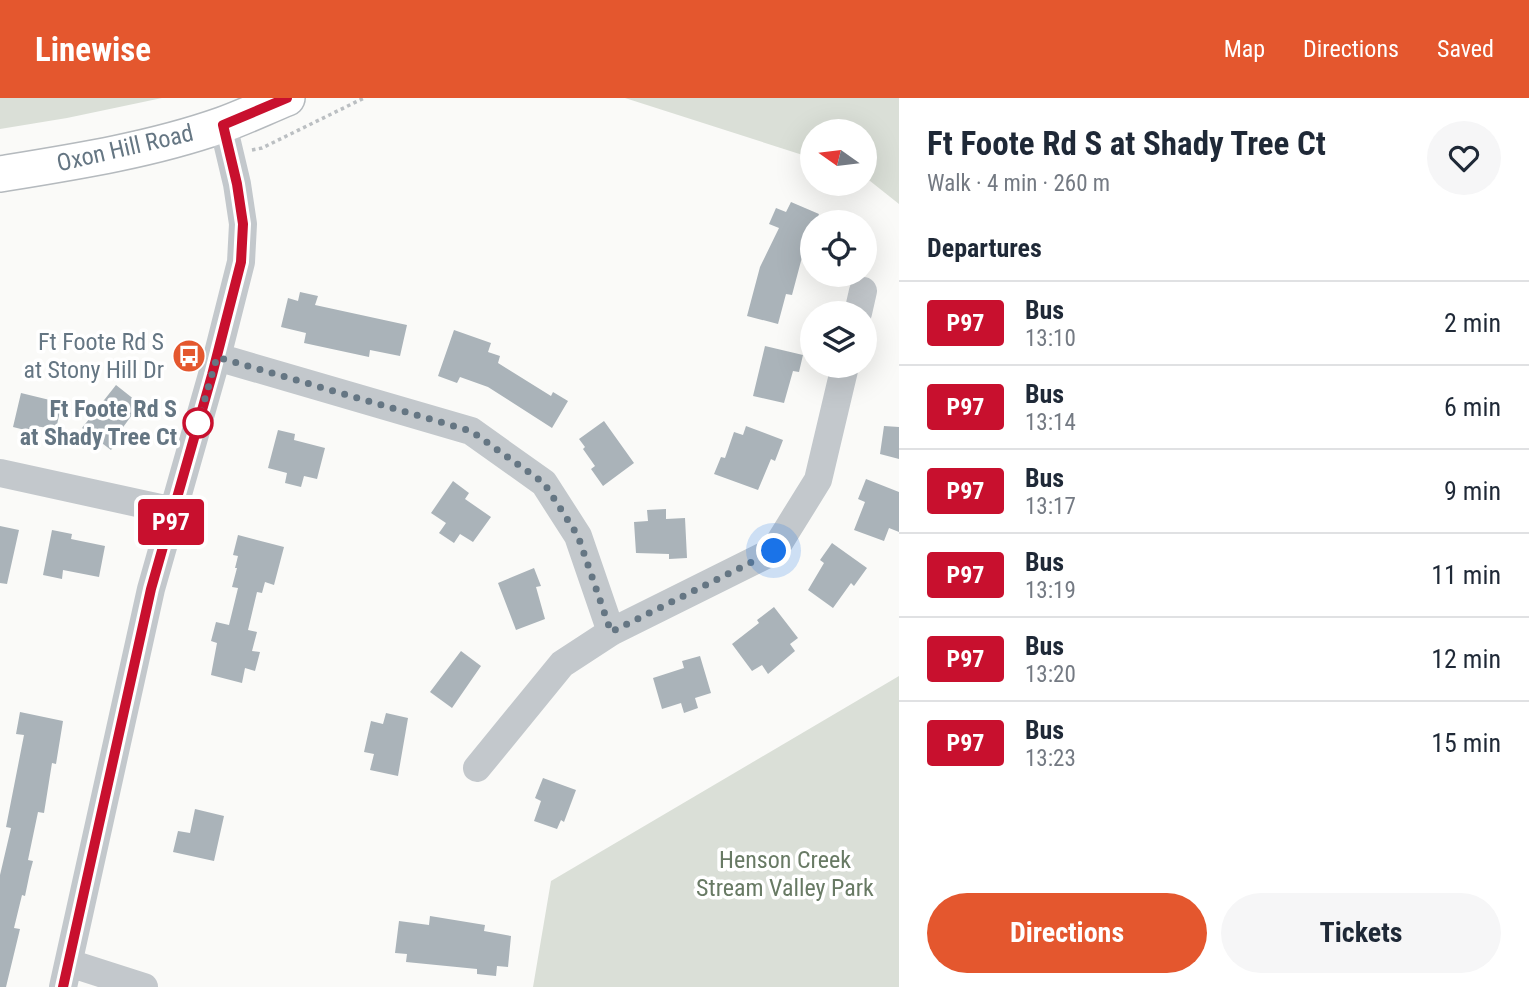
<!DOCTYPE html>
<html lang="en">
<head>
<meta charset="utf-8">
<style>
  :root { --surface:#fff; --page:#f6f6f7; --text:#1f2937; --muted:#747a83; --line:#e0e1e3; --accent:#e4572e }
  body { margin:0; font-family:"Roboto Condensed",sans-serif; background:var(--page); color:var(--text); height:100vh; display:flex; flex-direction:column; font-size:26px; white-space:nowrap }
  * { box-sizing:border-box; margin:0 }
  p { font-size:23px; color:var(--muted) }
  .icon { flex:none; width:38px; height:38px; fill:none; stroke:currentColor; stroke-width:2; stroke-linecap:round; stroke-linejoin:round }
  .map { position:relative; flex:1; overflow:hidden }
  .side { display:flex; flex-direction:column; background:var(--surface); width:630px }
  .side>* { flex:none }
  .badge { padding:0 14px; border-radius:5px; font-size:24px; line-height:46px }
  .needle { width:46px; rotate:284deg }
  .buttons { position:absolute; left:800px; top:21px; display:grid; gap:14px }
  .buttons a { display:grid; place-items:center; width:77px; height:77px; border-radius:50%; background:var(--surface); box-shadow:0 7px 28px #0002; font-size:35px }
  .you { position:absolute; width:35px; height:35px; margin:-18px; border:5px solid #fff; border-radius:50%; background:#1a73e8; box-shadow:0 0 0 10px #1a73e833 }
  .map>.badge { position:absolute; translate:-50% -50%; box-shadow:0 0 0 4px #fff }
  h2 { padding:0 28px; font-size:26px; line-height:63px }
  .round { display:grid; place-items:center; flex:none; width:74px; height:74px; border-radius:37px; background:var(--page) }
  .summary { display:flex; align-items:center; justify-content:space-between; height:119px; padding:0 28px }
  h1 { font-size:33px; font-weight:700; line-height:52px }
  .cta { display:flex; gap:14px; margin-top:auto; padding:14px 28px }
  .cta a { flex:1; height:80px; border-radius:42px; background:var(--accent); color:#fff; font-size:28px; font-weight:700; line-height:80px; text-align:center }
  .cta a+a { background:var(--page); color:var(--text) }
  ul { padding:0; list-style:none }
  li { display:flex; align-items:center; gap:21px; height:84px; padding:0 28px; border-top:2px solid var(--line) }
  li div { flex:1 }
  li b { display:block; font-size:26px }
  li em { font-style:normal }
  li .badge { min-width:77px; font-weight:700; text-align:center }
  header { display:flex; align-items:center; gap:42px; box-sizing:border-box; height:98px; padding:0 35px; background:var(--accent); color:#fff }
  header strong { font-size:33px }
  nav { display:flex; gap:38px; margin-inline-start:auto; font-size:24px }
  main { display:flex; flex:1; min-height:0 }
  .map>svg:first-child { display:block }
  .green { fill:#dadfd7 }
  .building { fill:#aab3b9 }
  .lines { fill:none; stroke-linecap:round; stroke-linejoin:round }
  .major-casing { stroke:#b5babe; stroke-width:38 }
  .path { stroke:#bbbfc2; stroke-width:3.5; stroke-dasharray:3.5 3.5; stroke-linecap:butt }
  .minor { stroke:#c3c8cc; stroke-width:28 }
  .major { stroke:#fff; stroke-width:35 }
  .line-casing { stroke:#fff; stroke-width:16 }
  .line { stroke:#c8102e; stroke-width:10 }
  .walk { stroke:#657683; stroke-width:7; stroke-dasharray:0 12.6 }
  .stop-dot { fill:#fff; stroke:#c8102e; stroke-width:3.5 }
  .labels { text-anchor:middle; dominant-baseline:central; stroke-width:7; stroke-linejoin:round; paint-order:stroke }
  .street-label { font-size:24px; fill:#657683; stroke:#fff }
  .poi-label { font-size:24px; fill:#657683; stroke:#fff; text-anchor:end }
  .stop-label { font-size:24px; font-weight:bold; fill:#657683; stroke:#fff; text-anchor:end }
  .park-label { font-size:24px; fill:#687a64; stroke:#fff }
</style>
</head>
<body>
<header>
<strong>Linewise</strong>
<nav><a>Map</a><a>Directions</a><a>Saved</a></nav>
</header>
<main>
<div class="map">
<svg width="899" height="889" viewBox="0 0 899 889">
  <rect width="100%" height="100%" fill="#fafaf8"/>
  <path class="green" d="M 0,0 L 162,0 L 67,20 L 0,31 Z
    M 625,0 L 899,0 L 899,106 L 865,79 L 864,33 L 812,33 L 812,60 Z
    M 899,578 L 899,889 L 533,889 L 551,783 Z"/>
  <path class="building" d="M 791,104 L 819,116 L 816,124 L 812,124 L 809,139 L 811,140 L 801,163 L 792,197 L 786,196 L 778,226 L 747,218 L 760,169 L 779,130 L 769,126 L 776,110 L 786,114 Z
    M 300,194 L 318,198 L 315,207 L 407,227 L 400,258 L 370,252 L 369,259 L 304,245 L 306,235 L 281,229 L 288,200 L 298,203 Z
    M 454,232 L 491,245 L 488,254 L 500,258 L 498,265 L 551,298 L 553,294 L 568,303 L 552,330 L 488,289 L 460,279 L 457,285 L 438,278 Z
    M 765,248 L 803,257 L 799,274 L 793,273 L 784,305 L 753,298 Z
    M 116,287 L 140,306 L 121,332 L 124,335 L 111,352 L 82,330 Z
    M 21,295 L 62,305 L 56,331 L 34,328 L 33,334 L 13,329 Z
    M 604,323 L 634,365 L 603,388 L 591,371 L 595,368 L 583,351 L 585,349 L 579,341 Z
    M 746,328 L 783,342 L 775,363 L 771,361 L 758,392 L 714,376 L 721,359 L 725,360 L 734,334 L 743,337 Z
    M 884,328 L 899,329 L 899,361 L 880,356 Z
    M 278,332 L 295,336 L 294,342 L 325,350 L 317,381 L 304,378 L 301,389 L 285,385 L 287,375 L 268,370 Z
    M 866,381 L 899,394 L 899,434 L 889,430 L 884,443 L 854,432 L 865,404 L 858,401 Z
    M 453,383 L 469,395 L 465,401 L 491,419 L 473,444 L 460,436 L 454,445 L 439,435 L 446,425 L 431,415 Z
    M 666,411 L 666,421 L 685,420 L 687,460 L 669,461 L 669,456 L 636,455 L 634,424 L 648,423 L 647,412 Z
    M 0,428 L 19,432 L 7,486 L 0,485 Z
    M 52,432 L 72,436 L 71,441 L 105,448 L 99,479 L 63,472 L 62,481 L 43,477 Z
    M 238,437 L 284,449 L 274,487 L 265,484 L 262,495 L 257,494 L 248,532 L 257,534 L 252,553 L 260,554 L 255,573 L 245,570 L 242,585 L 211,577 L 217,545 L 211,543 L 216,524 L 229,527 L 238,490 L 232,489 L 237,470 L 235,470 L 238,458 L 233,457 Z
    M 832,445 L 867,470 L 854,488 L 851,485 L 833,510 L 808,492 L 824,465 L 820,462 Z
    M 534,470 L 541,488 L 536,489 L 545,521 L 516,532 L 498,485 Z
    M 774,509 L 798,540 L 790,546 L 795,553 L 768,576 L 762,567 L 752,573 L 732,546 L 759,525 L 757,522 Z
    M 461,553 L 481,568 L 452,610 L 430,594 Z
    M 700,558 L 711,595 L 695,600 L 698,610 L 684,615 L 681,605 L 662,611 L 653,580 L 684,570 L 682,563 Z
    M 20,614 L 63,623 L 56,666 L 52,665 L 44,715 L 38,714 L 28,762 L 33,763 L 30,774 L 25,798 L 22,797 L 14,830 L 20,831 L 6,889 L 0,889 L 0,777 L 11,730 L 6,729 L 24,637 L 16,636 Z
    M 386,615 L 408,620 L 398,678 L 370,672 L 374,656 L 364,654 L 371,623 L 383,626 Z
    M 543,680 L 576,692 L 564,724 L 561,722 L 557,731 L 534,723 L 541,703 L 535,700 Z
    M 195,711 L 224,718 L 214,763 L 173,754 L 178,733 L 190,735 Z
    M 430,818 L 485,827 L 484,833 L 511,838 L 508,869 L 497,868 L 496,878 L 477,876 L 477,871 L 406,864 L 407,856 L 395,855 L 399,823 L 429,827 Z"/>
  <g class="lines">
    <defs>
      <path id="major" d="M 0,76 C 74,64 151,52 222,27 C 244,19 265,9 287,0"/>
    </defs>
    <use href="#major" class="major-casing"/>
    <path class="path" d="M 252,52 L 262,50 L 364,0"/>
    <path class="minor" d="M 858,215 L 863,193
      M 217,259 L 471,333 L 544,385 L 578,438 L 611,534
      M 0,375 L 174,413
      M 477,670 L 562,566 L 611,534 L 774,453 L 818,382 L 845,268
      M 69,865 L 144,889
      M 63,889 L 151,491 L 217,259 L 241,164 L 243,126 L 237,86 L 223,27"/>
    <use href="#major" class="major"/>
  </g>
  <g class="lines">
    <defs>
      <path id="line" d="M 63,889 L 151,491 L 212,277 L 241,164 L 243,126 L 237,86 L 223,27 L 287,0"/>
    </defs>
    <use href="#line" class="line-casing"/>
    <use href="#line" class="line"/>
    <path class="walk" d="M 198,325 L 217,259 L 471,333 L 544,385 L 578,438 L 611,534 L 774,453"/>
  </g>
  <defs>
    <symbol id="bus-disc" viewBox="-11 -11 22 22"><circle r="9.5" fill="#e4572e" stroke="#fff"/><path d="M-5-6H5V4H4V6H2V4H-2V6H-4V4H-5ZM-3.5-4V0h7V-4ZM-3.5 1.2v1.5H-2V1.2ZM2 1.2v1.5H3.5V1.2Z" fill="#fff"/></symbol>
  </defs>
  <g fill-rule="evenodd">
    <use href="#bus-disc" x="170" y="239" width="38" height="38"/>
  </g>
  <circle class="stop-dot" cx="198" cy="325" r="14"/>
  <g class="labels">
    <g class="street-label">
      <text transform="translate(125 50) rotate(-13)">Oxon Hill Road</text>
    </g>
    <g class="poi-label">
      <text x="164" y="244">Ft Foote Rd S<tspan x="164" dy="28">at Stony Hill Dr</tspan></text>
    </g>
    <g class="stop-label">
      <text x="177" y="311">Ft Foote Rd S<tspan x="177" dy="28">at Shady Tree Ct</tspan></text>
    </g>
    <g class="park-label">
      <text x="785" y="762">Henson Creek<tspan x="785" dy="28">Stream Valley Park</tspan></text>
    </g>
  </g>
</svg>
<div class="buttons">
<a><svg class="needle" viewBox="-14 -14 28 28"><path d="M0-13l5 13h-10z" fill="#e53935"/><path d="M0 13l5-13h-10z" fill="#747a83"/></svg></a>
<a><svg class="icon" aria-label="locate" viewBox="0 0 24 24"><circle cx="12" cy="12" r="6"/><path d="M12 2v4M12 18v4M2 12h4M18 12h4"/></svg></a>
<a><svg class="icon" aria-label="layers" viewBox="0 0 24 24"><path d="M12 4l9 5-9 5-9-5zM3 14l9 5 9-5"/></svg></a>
</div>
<div class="you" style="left:774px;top:453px"></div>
<b class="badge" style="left:171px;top:424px;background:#c8102e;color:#fff">P97</b>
</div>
<section class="side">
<div class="summary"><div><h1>Ft Foote Rd S at Shady Tree Ct</h1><p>Walk · 4 min · 260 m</p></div><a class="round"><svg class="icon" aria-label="heart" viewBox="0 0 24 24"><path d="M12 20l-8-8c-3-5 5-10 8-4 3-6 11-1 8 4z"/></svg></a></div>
<h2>Departures</h2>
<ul>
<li><span class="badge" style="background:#c8102e;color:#fff">P97</span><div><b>Bus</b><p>13:10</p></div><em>2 min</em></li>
<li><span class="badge" style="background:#c8102e;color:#fff">P97</span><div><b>Bus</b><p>13:14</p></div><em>6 min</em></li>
<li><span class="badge" style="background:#c8102e;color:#fff">P97</span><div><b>Bus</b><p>13:17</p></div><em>9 min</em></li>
<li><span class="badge" style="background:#c8102e;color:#fff">P97</span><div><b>Bus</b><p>13:19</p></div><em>11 min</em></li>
<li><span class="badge" style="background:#c8102e;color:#fff">P97</span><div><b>Bus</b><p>13:20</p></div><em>12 min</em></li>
<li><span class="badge" style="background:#c8102e;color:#fff">P97</span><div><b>Bus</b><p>13:23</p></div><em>15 min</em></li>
</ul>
<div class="cta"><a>Directions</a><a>Tickets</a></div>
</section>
</main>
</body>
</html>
